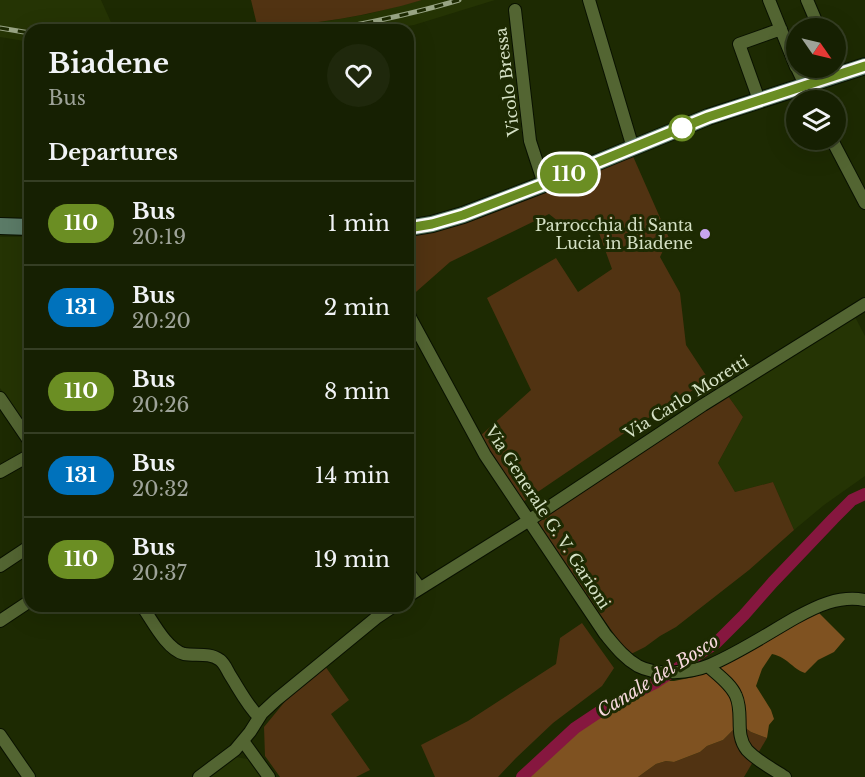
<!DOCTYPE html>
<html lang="en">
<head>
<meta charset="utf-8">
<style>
  :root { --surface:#162002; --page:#1f280c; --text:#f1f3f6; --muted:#9ea399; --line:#353e24 }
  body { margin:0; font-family:"Libre Baskerville",serif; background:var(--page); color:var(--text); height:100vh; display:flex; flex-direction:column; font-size:22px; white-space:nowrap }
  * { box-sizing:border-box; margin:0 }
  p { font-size:20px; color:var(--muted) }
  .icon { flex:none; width:33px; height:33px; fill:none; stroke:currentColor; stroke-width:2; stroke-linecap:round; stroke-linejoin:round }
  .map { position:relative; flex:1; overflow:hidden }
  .sheet { position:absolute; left:24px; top:24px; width:390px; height:588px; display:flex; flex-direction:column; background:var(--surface); border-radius:18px; box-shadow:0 6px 24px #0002,0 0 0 2px var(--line) }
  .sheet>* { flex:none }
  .badge { padding:0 12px; border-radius:20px; font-size:21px; line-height:39px }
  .needle { width:39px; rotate:124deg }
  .tools { position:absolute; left:786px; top:18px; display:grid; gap:12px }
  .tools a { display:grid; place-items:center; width:60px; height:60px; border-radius:50%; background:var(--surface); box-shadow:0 6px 24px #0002,0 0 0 2px var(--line); font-size:30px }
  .map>.badge { position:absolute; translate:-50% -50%; box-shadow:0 0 0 3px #fff }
  h2 { padding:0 24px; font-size:22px; line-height:54px }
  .round { display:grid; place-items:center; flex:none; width:63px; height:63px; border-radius:32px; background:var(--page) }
  .headline { display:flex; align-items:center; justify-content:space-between; height:102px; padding:0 24px }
  h1 { font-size:28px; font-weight:700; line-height:45px }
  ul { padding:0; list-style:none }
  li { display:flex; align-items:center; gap:18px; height:84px; padding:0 24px; border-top:2px solid var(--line) }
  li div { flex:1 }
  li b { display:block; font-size:22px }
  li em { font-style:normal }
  li .badge { min-width:66px; font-weight:700; text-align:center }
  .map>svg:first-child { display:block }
  .built { fill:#253404 }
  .green { fill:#513312 }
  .forest { fill:#7f5221 }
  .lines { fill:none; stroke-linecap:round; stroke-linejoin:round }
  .canal { stroke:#86173f; stroke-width:12 }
  .minor-casing { stroke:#091100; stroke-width:14 }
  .secondary-casing { stroke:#091100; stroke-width:18 }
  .minor { stroke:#536532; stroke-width:12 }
  .secondary { stroke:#5b7b67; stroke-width:16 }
  .rail-casing { stroke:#98a484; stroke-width:5 }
  .rail { stroke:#1d2a02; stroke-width:3; stroke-dasharray:9; stroke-linecap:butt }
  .line-casing { stroke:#fff; stroke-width:14 }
  .line { stroke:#6b8e23; stroke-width:9 }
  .stop-dot { fill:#fff; stroke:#6b8e23; stroke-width:3 }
  .poi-dot { fill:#c8a6ef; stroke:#1d2a02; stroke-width:2 }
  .labels { text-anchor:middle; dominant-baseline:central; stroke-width:6; stroke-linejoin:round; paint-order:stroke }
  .street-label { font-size:16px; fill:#d5e1c5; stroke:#1d2a02 }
  .poi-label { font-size:16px; fill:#d5e1c5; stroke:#1d2a02; text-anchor:end }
  .water-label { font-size:18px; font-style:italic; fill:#f7d8dd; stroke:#1d2a02 }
</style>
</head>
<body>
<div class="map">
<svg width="865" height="777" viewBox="0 0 865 777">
  <rect width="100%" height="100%" fill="#1d2a02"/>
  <path class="built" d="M 0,0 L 101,0 L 114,29 L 126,30 L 30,30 L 30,42 L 0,37 Z
    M 422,0 L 495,0 L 414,25 L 381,30 L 236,30 L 270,28 L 334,20 L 368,14 Z
    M 0,237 L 30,237 L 30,432 L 0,388 Z
    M 853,313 L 865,336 L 865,476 L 824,505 L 794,530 L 773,482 L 735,492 L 718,463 L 743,417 L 726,393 Z
    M 235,757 L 248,759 L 262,777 L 210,777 Z"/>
  <path class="green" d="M 251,0 L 422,0 C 369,16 313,24 258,29 Z
    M 632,154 L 669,238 L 660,257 L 680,293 L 686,345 L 709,380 L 626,432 L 520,504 L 480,436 L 531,390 L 487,298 L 556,258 L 578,292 L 612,269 L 595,222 L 563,225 L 549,214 L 450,262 L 408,299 L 409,231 Z
    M 726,393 L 743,417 L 718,463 L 735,492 L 773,482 L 794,530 L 749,570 L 676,627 L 660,636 L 645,647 L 629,655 L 532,519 Z
    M 582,623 L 614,668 L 602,686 L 553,723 L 516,758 L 498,777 L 435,777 L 421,745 L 468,721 L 556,664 L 560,638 Z
    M 325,666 L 349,700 L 331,714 L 370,770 L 356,777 L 280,777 L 265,756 L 264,727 L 287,699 Z
    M 744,727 L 751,732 L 767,738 L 744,777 L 638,777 L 656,764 L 666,761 L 674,762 L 700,752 L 707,746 L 723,740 L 735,728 Z"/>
  <path class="forest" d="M 818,612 L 845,639 L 834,652 L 818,660 L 805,673 C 791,668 789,658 772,654 L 762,669 L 756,686 L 771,710 L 774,719 L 769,725 L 767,738 L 751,732 L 744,727 L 735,728 L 723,740 L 707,746 L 700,752 L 674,762 L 666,761 L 656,764 L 638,777 L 521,777 L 563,736 L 604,707 L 621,704 L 664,681 L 674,681 L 694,677 Z"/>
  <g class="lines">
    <path class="canal" d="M 522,777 L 575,728 L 602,710 L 655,683 L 716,643 L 744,615 L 773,582 L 833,519 L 852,500 L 865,494"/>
    <defs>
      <path id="minor" d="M 589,0 L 633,148
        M 769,0 L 796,67
        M 807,0 L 819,28
        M 515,10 L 530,141 L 544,184
        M 797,68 L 812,100
        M 759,100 L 739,44 L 781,29
        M 832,140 L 865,203
        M 408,312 L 411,319 L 485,455 L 605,634 C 615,646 624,658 638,666 C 657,676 691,673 710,665 C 740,652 767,634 795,618 C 817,606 839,595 865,600
        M 0,398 L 30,442
        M 0,472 L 30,455
        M 0,566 L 30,546
        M 408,572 L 420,588
        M 408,596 L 528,521 L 703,405 L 865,304
        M 142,606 C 152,620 166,649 184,654 C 196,656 209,652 220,660 C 225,664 227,670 230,675 C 239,689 247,705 259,717
        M 0,621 L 30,601
        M 708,666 C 718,675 731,684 736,696 C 744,714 734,734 747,750 C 757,761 773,769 785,777
        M 0,735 L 29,777
        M 243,741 L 269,777
        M 199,777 L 235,750 L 250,732 L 262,713 L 276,700 L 376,618 L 394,606"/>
      <path id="secondary" d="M 0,226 L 30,227
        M 408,228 L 432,224 L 463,215 L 544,184 L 708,117 L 865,66"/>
    </defs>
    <use href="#minor" class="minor-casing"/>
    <use href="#secondary" class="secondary-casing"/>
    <use href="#minor" class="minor"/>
    <use href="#secondary" class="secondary"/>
    <defs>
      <path id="rail" d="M 0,28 L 30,33
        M 329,30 C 373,22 416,13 459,0"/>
    </defs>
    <use href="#rail" class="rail-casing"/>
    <use href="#rail" class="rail"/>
  </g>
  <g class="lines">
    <defs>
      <path id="line" d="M 408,228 L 432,224 L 463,215 L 544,184 L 708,117 L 865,66"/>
    </defs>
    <use href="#line" class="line-casing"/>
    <use href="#line" class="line"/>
  </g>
  <circle class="stop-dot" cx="682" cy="128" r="12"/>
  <circle class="poi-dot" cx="705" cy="234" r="6"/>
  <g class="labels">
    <g class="street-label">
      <text transform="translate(507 82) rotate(-97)">Vicolo Bressa</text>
      <text transform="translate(686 397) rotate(-32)">Via Carlo Moretti</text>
      <text transform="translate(548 517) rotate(57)">Via Generale G. V. Garioni</text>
    </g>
    <g class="poi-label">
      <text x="693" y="225">Parrocchia di Santa<tspan x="693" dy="18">Lucia in Biadene</tspan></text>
    </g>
    <g class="water-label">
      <text transform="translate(658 676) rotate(-32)">Canale del Bosco</text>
    </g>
  </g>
</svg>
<div class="tools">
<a><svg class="needle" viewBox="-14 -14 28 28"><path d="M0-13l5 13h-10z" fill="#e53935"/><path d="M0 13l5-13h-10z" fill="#9ea399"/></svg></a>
<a><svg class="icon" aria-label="layers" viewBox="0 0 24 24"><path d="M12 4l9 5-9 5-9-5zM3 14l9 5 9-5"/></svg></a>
</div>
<b class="badge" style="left:569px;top:174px;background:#6b8e23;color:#fff">110</b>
<section class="sheet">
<div class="headline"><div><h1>Biadene</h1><p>Bus</p></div><a class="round"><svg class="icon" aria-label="heart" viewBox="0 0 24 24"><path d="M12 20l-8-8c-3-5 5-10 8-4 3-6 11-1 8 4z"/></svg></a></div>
<h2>Departures</h2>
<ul>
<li><span class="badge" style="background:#6b8e23;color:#fff">110</span><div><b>Bus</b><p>20:19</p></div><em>1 min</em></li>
<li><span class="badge" style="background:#0072bc;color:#fff">131</span><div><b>Bus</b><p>20:20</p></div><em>2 min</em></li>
<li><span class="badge" style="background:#6b8e23;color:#fff">110</span><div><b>Bus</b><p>20:26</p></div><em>8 min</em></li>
<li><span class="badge" style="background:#0072bc;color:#fff">131</span><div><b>Bus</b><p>20:32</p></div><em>14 min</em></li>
<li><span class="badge" style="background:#6b8e23;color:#fff">110</span><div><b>Bus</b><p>20:37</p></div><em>19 min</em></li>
</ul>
</section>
</div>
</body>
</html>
